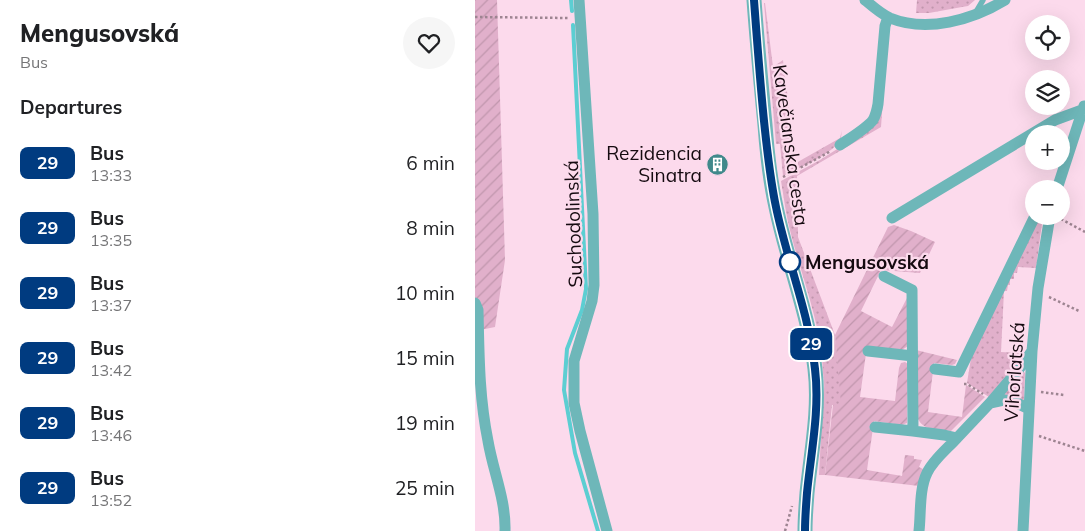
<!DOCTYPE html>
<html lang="en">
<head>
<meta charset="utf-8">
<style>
  :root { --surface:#fff; --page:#f6f6f6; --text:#202124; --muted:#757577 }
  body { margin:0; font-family:Mulish,sans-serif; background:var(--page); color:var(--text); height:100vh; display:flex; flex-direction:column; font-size:19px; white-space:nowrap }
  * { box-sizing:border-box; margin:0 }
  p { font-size:16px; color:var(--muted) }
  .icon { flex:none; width:28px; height:28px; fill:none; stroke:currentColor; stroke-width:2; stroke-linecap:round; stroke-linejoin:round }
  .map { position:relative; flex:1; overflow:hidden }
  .panel { display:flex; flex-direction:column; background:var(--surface); width:475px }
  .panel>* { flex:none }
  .badge { padding:0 10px; border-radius:8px; font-size:18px; line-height:32px }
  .tools { position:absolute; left:550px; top:15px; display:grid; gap:10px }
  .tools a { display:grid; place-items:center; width:45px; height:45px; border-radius:50%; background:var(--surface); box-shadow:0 5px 20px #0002; font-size:25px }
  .map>.badge { position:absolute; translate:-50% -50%; box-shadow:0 0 0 2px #fff }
  h2 { padding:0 20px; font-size:19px; line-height:45px }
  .round { display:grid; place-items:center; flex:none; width:52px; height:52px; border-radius:26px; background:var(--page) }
  .summary { display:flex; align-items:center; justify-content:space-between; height:85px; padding:0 20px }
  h1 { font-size:24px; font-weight:800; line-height:38px }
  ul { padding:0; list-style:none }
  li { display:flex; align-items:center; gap:15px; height:65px; padding:0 20px }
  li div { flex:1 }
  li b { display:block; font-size:19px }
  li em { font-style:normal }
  li .badge { min-width:55px; font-weight:700; text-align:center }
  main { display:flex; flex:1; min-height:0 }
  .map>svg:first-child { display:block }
  .grass { fill:url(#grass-dots) }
  .garden { fill:url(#garden-furrows) }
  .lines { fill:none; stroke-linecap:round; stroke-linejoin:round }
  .stream { stroke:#5cced2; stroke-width:4 }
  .path { stroke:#9d8491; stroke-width:2.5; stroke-dasharray:2.5 2.5; stroke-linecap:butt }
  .service { stroke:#6eb7b9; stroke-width:5.5 }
  .minor { stroke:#6eb7b9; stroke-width:11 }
  .tertiary { stroke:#6eb7b9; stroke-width:15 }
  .line-casing { stroke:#fff; stroke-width:11 }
  .line { stroke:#003b80; stroke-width:8 }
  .stop-dot { fill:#fff; stroke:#003b80; stroke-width:2.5 }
  .labels { text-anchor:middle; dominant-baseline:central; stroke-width:4.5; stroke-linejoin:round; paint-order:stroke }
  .street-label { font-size:19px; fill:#150a10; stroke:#fcdaec }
  .poi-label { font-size:19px; fill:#150a10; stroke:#fcdaec; text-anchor:end }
  .stop-label { font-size:19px; font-weight:bold; fill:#150a10; stroke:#fcdaec; text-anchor:start }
</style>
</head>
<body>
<main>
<section class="panel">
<div class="summary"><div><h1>Mengusovská</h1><p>Bus</p></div><a class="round"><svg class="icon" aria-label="heart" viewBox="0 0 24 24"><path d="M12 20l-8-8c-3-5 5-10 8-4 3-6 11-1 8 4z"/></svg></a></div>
<h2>Departures</h2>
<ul>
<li><span class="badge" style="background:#003b80;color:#fff">29</span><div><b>Bus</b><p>13:33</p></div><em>6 min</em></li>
<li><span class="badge" style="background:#003b80;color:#fff">29</span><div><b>Bus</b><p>13:35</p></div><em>8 min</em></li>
<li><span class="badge" style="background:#003b80;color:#fff">29</span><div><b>Bus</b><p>13:37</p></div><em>10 min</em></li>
<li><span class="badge" style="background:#003b80;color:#fff">29</span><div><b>Bus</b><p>13:42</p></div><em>15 min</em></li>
<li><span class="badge" style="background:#003b80;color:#fff">29</span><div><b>Bus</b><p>13:46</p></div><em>19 min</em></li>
<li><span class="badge" style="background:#003b80;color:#fff">29</span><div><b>Bus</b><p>13:52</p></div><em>25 min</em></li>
</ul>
</section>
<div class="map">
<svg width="610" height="531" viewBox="0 0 610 531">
  <defs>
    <pattern id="grass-dots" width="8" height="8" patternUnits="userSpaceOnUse" patternTransform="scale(1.25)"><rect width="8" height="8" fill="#e1b0cb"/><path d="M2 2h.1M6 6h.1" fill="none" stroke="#c096ad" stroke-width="1.8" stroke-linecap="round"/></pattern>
    <pattern id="garden-furrows" width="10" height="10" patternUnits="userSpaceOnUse" patternTransform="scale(1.25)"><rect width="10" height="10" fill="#e1b0cb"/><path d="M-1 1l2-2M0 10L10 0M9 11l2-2" fill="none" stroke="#c096ad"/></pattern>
  </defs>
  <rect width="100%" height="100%" fill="#fcdaec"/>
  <path class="grass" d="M 442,0 L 500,0 L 493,6 L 487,7 L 454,13 L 441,13 Z
    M 289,3 L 290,3 L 298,67 L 308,60 L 321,163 L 365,138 L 367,130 C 366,134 367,138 364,142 C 356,154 322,169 308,176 L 305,144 L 301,144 Z
    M 413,29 L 406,127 L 322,176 L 323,237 L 360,335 L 367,405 L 357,405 L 350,475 L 344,475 L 348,396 C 350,388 349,380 348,373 C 347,327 327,278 316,234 C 311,216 309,198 306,181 L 345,160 L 398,126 Z
    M 565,216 L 568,216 L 561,268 L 543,267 L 542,273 L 539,273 L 539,279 L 535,279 L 535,285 L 533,285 L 532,291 L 529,291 L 526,352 L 545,353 L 542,364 L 514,397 L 492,383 L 496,358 Z
    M 548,371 L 550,373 L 549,401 L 524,395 Z"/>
  <path class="garden" d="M 0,0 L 22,0 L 30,260 L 20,327 L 0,331 Z
    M 419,225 L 436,231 L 460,242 L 445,273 L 406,270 L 386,311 L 417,327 L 432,298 L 433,346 L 427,350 L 392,346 L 385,397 L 420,401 L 424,368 L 426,363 L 430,362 L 433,364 L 432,423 L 427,425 L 399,421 L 392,470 L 427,476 L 430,455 L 439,456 L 439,459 L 447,460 L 444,467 L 450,470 L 444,486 L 350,475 L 358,405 L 366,404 L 360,335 L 413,227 Z
    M 441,350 L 482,360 L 480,364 L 477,365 L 459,363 L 453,412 L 487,417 L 491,385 L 510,397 L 476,431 C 464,430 449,431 443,419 Z"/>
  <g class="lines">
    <path class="stream" d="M 96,0 L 97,11
      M 98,25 L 111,289 L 107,310 L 92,349 L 89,390 L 100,453 L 123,531"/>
    <path class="path" d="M 0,17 L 94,18
      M 308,177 L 356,151
      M 586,219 L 610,232
      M 574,297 L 604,311
      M 489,384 L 492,384 L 508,394
      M 566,392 L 589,395
      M 564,436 L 610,451
      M 310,531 L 317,506"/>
    <path class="service" d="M 501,12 L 508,0"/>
    <path class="minor" d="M 104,0 L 118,214 L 119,285 L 117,301 L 99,361 L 99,403 L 105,431 L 132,531
      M 390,0 C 397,6 406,14 415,18 C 452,33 497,20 530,0
      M 365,145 C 374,139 392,128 398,120 C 401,115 402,110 403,104 L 410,26 L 413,17
      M 582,189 L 609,106
      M 417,218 L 580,120 L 607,110
      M 409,276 L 437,290 L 438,431 L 469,435 L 482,438 L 515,403 L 529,400 L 538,401 L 554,409
      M 0,303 L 3,310 C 4,354 4,397 13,441 C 18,471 31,500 30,531
      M 393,351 L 438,356
      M 460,369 L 484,372 L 560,216
      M 515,403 L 544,369 L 557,351
      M 400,427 L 438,431
      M 444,531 C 446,514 444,489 452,473 C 458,460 472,449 482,438
      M 548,531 L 557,351 L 563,288 L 575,216"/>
    <path class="tertiary" d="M 279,0 C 282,42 286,83 290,125 C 292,152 295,180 301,207 C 312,261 334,314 340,369 C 345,410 336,452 332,493 C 331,506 330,518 330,531"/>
  </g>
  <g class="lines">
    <defs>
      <path id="line" d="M 279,0 C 282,40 285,81 289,121 C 292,150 295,179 301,207 C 312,261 334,313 340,369 C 345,410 336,452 332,493 C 331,506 330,518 330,531"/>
    </defs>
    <use href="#line" class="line-casing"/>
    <use href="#line" class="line"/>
  </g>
  <defs>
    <symbol id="building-disc" viewBox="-11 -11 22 22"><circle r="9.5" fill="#40898b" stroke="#fcdaec"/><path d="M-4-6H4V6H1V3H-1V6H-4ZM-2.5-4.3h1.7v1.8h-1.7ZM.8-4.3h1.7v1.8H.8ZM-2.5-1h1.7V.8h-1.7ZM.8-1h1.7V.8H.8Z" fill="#fff"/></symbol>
  </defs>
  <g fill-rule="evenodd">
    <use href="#building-disc" x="230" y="152" width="25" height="25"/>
  </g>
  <circle class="stop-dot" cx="315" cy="262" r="10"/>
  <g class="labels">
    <g class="street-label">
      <text transform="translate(316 145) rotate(82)">Kavečianska cesta</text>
      <text transform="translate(98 224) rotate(-92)">Suchodolinská</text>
      <text transform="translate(539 372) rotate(-86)">Vihorlatská</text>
    </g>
    <g class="poi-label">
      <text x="227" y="153">Rezidencia<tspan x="227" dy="22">Sinatra</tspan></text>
    </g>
    <g class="stop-label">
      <text x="330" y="262">Mengusovská</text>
    </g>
  </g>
</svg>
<div class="tools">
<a><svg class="icon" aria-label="locate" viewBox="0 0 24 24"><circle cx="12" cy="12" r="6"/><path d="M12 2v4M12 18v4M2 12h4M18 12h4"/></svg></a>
<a><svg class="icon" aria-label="layers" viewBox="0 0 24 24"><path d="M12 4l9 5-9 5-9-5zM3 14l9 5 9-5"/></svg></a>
<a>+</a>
<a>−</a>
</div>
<b class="badge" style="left:336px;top:344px;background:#003b80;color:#fff">29</b>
</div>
</main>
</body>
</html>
